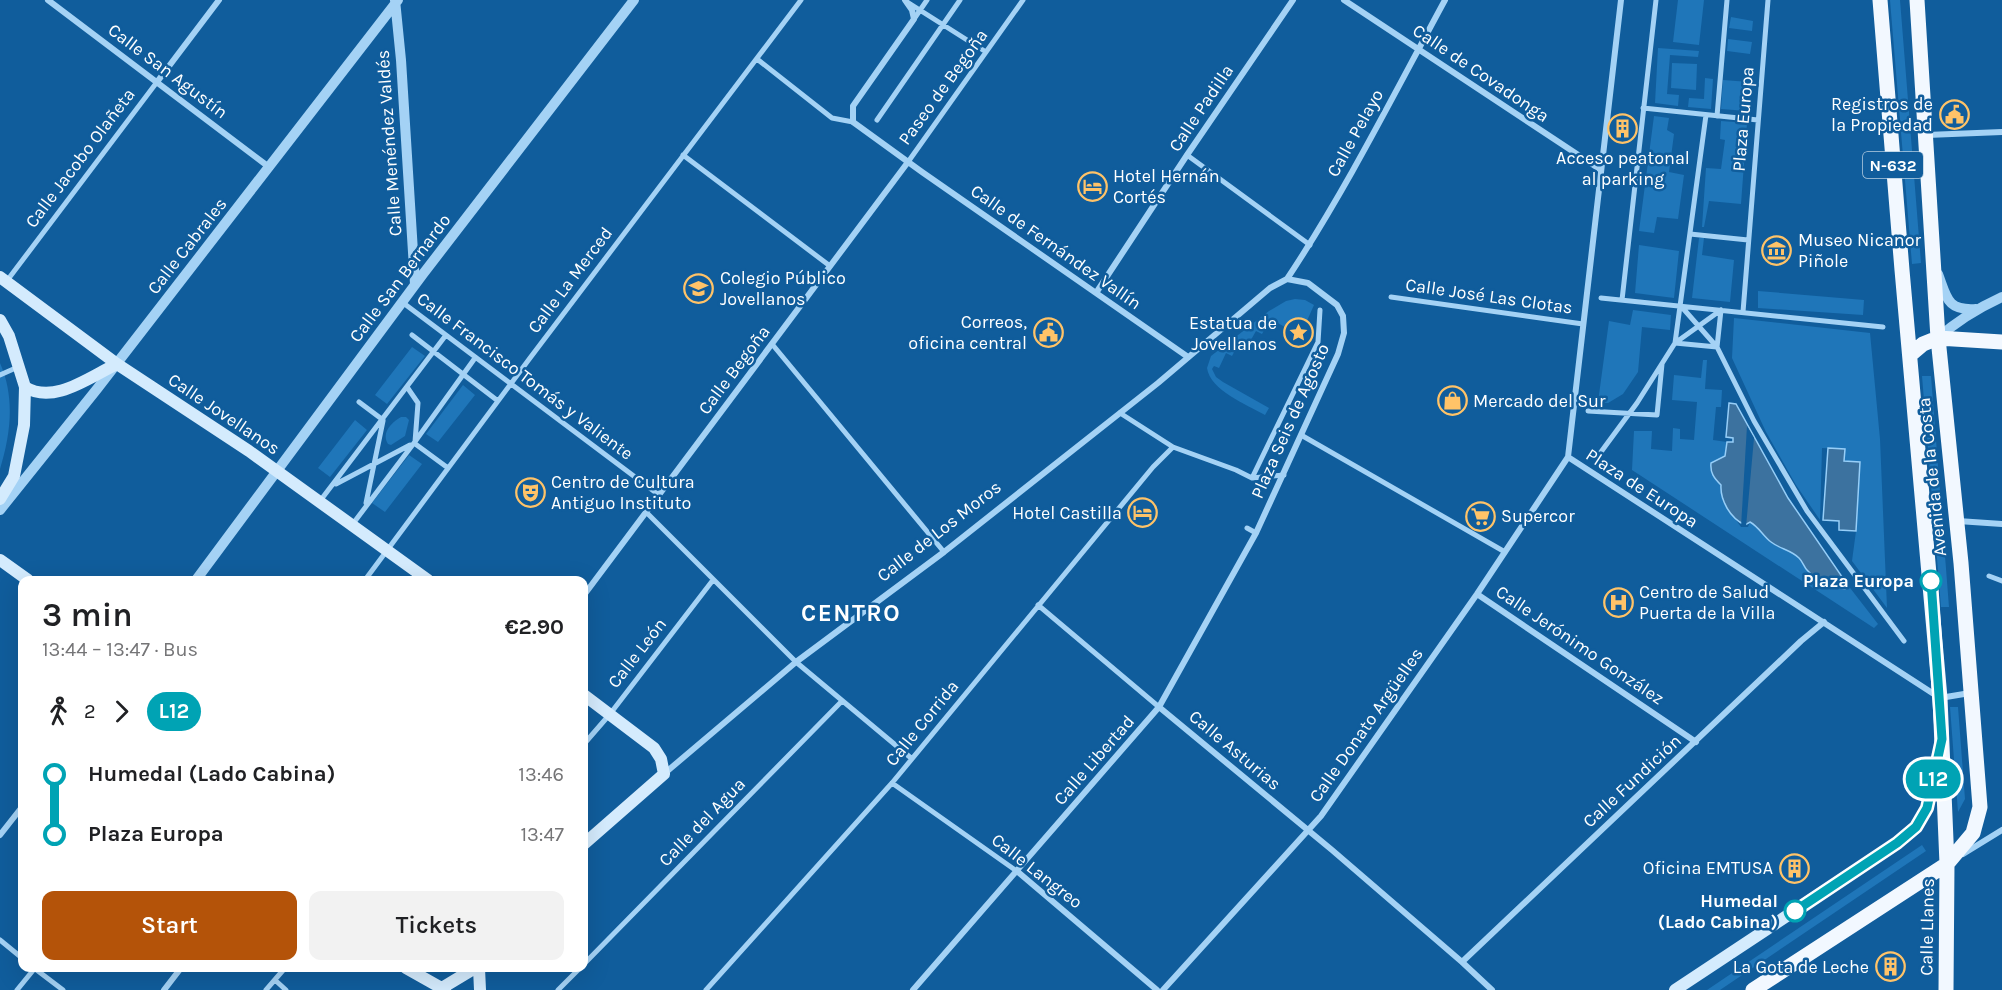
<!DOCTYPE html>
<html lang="en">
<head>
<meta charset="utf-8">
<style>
  :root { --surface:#fff; --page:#f2f2f2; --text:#202124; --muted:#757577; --accent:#b45309 }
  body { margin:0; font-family:Karla,sans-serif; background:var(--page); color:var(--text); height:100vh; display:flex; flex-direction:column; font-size:22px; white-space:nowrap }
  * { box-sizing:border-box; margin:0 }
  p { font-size:20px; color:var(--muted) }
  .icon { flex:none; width:33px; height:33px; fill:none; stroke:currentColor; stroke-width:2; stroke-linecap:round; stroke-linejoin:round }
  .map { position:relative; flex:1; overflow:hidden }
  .drawer { position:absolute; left:18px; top:576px; width:570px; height:396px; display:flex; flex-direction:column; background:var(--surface); border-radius:12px; box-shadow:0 6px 24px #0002 }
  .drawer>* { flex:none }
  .badge { padding:0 12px; border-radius:20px; font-size:21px; line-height:39px }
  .map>.badge { position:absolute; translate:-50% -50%; box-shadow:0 0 0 3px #fff }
  .legs { display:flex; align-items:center; gap:9px; height:66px; padding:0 24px; font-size:20px }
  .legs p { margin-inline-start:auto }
  .overview { display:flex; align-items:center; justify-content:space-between; height:102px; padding:0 24px }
  h1 { font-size:33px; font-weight:600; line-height:45px }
  .cta { display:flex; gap:12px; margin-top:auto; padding:12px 24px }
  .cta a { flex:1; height:69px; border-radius:12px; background:var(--accent); color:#fff; font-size:24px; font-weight:600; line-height:69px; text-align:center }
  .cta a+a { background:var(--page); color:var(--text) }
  ul { padding:0 24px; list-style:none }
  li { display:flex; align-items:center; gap:21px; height:60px; font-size:22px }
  li i { display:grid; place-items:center; width:9px; height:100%; margin:0 8px; background:currentColor }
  li i::after { content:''; width:15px; height:15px; margin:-8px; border:4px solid; border-radius:50%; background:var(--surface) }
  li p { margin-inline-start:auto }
  li:first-child i { background:linear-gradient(#0000 50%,currentColor 0) }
  li:last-child i { background:linear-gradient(currentColor 50%,#0000 0) }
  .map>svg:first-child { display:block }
  .green { fill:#1f76b9 }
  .water { fill:#3c729f; stroke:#96cef8; stroke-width:1.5 }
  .pier { fill:#105d9c }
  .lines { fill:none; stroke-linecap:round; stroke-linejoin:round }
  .pedestrian { stroke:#a4d2f5; stroke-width:5 }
  .minor { stroke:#a4d2f5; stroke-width:6 }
  .tertiary { stroke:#a4d2f5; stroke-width:10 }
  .secondary { stroke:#d4ebfd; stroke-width:12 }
  .primary { stroke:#f2f8ff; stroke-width:15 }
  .line-1-casing { stroke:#fff; stroke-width:14 }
  .line-1 { stroke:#00a3b4; stroke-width:9 }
  .stop-1-dot { fill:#fff; stroke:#00a3b4; stroke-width:3 }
  .labels { text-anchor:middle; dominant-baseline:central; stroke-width:5; stroke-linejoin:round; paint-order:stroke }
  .shield { fill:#105d9c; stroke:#b7cee1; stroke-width:1.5 }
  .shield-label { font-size:16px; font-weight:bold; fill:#fff }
  .street-label { font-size:18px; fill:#fff; stroke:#105d9c }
  .poi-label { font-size:18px; fill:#fff; stroke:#105d9c; text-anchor:start }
  .stop-label { font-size:18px; font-weight:bold; fill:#fff; stroke:#105d9c; text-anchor:end }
  .district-label { font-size:24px; font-weight:bold; letter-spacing:1.5px; fill:#fff; stroke:#105d9c }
</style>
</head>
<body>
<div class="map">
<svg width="2002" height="990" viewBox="0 0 2002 990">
  <rect width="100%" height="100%" fill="#105d9c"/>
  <path class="green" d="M 1678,0 L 1704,0 L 1699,45 L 1673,42 Z
    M 1890,0 L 1900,0 L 1921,263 L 1912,264 Z
    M 1731,17 L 1753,21 L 1752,31 L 1729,28 Z
    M 1728,39 L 1752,42 L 1750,54 L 1727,51 Z
    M 1658,48 L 1699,51 L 1698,57 L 1670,55 L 1667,94 L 1679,95 L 1678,106 L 1655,103 Z
    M 1672,63 L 1697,64 L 1696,90 L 1671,88 Z
    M 1705,78 L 1713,79 L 1711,109 L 1688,107 L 1689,98 L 1704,99 Z
    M 1723,80 L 1749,82 L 1747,111 L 1721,109 Z
    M 1654,116 L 1669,118 L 1667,130 L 1674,134 L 1669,172 L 1684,175 L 1678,219 L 1657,217 L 1654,233 L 1639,231 Z
    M 1721,121 L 1747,123 L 1741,204 L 1709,201 L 1704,227 L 1702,227 L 1706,168 L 1721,169 L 1725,140 L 1720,139 Z
    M 1699,238 L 1704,238 L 1702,255 L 1734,260 L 1730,302 L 1692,298 Z
    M 1639,245 L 1679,251 L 1674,298 L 1635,293 Z
    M 1758,291 L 1864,300 L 1863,315 L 1758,308 Z
    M 1295,299 L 1305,300 L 1314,305 L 1306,323 L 1311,333 C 1310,344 1303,348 1293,346 C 1285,341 1283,335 1285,327 L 1270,319 L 1262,334 L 1256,331 L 1248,345 L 1240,341 L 1232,356 L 1226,353 L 1219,368 L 1214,366 L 1212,369 L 1216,377 L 1223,382 L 1269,408 L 1265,415 C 1247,405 1210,390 1207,368 L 1211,356 L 1269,311 L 1286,301 Z
    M 1633,310 L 1671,315 L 1670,330 L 1642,327 L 1638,372 L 1623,394 L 1608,403 L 1598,402 L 1609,321 L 1630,325 Z
    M 1734,318 L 1870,333 L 1880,439 L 1887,608 L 1852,561 L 1856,531 L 1844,461 L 1845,449 L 1822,448 L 1820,520 L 1796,485 L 1766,432 L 1732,358 Z
    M 412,347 L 425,356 L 387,404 L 375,395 Z
    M 1703,360 L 1707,360 L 1705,389 L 1722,390 L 1721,407 L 1716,407 L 1713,440 L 1727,442 L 1725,456 L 1711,463 C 1710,475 1715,476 1721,485 L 1723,502 L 1741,527 L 1748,527 L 1750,522 C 1759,527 1763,536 1770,542 C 1780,549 1791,549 1799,558 C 1803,562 1804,567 1807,570 C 1816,580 1832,588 1845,588 L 1847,584 L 1878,624 L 1874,628 L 1632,470 L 1634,431 L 1652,431 L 1651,449 L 1672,451 L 1673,428 L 1680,429 L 1680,439 L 1694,440 L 1697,402 L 1672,400 L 1674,375 L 1701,378 Z
    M 0,363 C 15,397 11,433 0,469 Z
    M 1922,376 L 1931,376 L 1949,607 L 1941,607 Z
    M 463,385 L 475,395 L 438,442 L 426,434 Z
    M 401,417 L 406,417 L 409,420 L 405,436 L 391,445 L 388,444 C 381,433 391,423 401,417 Z
    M 355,420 L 367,430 L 330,477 L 318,468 Z
    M 409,455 L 422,464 L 385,512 L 372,503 Z
    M 1950,707 L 1958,707 L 1965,799 L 1958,812 Z
    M 1922,845 L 1926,851 L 1720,990 L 1707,990 Z"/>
  <path class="water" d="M 1729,403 L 1736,404 L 1788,498 L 1847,584 L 1845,589 C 1832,588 1816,580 1807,570 C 1804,567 1803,562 1799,558 C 1791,550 1780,549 1771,542 C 1763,536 1759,527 1750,522 L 1745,525 C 1730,518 1720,500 1721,485 C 1714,478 1710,473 1711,463 L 1725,456 L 1727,442 L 1733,442 L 1733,438 L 1726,437 Z
    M 1828,448 L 1845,449 L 1844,461 L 1860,462 L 1856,531 L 1839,530 L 1839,521 L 1823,520 Z"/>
  <path class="pier" d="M 1747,426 L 1754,438 L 1746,527 L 1741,527 Z"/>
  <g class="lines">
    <path class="pedestrian" d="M 907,2 L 986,52
      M 914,19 L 927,0
      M 757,59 L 832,118 L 853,122
      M 1643,108 L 1758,120
      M 1717,116 L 1727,0
      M 877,120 L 960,0
      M 683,155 L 830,266
      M 1187,155 L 1310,245
      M 908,162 L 1023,0
      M 1690,234 L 1748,240
      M 6,282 L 157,82
      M 1391,297 L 1583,324
      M 1601,298 L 1883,327
      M 1622,300 L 1656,0
      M 402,302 L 659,495
      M 1680,305 L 1717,347 L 1754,421 L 1807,511 L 1904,641
      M 1743,312 L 1768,0
      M 412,335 L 498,401
      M 1675,343 L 1717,347 L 1721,310
      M 1675,343 L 1721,310
      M 772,344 L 944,552
      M 0,375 L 18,367
      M 407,387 L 418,403 L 415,442
      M 359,402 L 383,420
      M 1588,411 L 1657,415 L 1662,364
      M 1301,435 L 1505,552
      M 414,443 L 448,468
      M 1173,447 L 1236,470 L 1252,478 L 1318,342 L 1320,310
      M 1598,456 L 1637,403 L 1675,343 L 1706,115
      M 1252,478 L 1284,475
      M 336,484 L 410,445
      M 320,501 L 446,335
      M 366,503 L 383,421
      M 646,512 L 796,662 L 911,758
      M 352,525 L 414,443 L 475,358
      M 1247,528 L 1256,533
      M 1989,576 L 2002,581
      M 365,580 L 530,358 L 801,0
      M 1038,605 L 1159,707
      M 584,744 L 610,714 L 713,580
      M 892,783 L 1018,872
      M 0,940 L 22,958
      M 584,964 L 842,701
      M 34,968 L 63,990
      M 275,980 L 286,990
      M 17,990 L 35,968
      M 266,990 L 285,968
      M 558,990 L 580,968
      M 706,990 L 892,783 L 1153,467 L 1173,447 L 1120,413"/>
    <path class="minor" d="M 48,0 L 269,167
      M 905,0 L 912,10 L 914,19 L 853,106 L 853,122 L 922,172 L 1188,357
      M 1344,0 L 1601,170
      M 157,82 L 219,0
      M 1927,135 L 2002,132
      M 1287,279 C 1346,190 1394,94 1445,0
      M 1096,293 L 1187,155 L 1293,0
      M 1568,457 L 1940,698 L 1970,693
      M 1958,521 L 2002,524
      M 1477,594 L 1696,742
      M 584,595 L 908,162
      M 1159,707 L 1332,850 L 1462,962 L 1492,990
      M 665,773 L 796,662 L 944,552 L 1158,383 L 1270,288 L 1287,279 L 1308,283 L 1337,305 L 1343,316 L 1344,333 L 1338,354 L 1256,533 L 1159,707 L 913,990
      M 0,835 L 22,807
      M 1963,854 L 2002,830
      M 1018,872 L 1157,990
      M 1462,962 L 1801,641 L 1824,622
      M 164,990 L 181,968
      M 1163,990 L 1321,816 L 1477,594 L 1568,457 L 1621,0"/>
    <path class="tertiary" d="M 395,0 L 401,60 L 415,284
      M 1938,274 C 1947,298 1947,311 1976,309
      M 1938,338 C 1958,320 1978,308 2002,297
      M 0,510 L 97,389 L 398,0
      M 196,580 L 423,274 L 634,0"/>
    <path class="secondary" d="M 0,277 L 117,364 L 249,451 L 428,580
      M 0,320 L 9,336 L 25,387 L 24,425 L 14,476 L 0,499
      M 25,387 C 54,405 89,377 117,364
      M 0,560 L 28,580
      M 584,695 L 654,748 L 661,759 L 664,774 L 584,844
      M 406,968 L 445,990
      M 479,968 L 480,990
      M 442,988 L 475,968
      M 1675,990 L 1897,843 L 1916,827 L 1927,808 L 1939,755"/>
    <path class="primary" d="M 1880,0 L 1902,270 L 1940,698 L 1947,864 L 1946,990
      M 1910,355 L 1923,344 L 1938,338 L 2002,342
      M 1753,990 L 1947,864 L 1973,833 L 1980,807 L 1961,563 L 1938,338 L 1917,0"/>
  </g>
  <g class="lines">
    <defs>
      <path id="line-1" d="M 1795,911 L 1897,843 L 1916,827 L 1927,808 L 1942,739 L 1931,581"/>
    </defs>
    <use href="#line-1" class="line-1-casing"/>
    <use href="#line-1" class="line-1"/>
  </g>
  <defs>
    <symbol id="civic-ring" viewBox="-11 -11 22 22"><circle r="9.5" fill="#105d9c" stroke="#ffc368" stroke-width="1.5"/><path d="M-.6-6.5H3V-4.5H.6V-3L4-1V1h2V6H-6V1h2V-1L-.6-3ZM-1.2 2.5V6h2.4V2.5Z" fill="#ffc368"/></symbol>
    <symbol id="building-ring" viewBox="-11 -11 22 22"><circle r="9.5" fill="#105d9c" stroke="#ffc368" stroke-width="1.5"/><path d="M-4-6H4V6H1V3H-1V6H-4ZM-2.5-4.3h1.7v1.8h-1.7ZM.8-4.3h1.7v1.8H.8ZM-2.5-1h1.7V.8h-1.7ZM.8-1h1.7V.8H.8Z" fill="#ffc368"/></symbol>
    <symbol id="hotel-ring" viewBox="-11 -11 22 22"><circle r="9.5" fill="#105d9c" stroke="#ffc368" stroke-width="1.5"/><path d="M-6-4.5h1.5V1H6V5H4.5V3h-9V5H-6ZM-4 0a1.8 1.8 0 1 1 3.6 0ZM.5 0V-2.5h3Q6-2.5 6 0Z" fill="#ffc368"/></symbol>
    <symbol id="museum-ring" viewBox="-11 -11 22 22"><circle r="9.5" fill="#105d9c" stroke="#ffc368" stroke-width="1.5"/><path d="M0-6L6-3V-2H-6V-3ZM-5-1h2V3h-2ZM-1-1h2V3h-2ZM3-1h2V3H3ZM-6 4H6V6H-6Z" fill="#ffc368"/></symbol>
    <symbol id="school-ring" viewBox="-11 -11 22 22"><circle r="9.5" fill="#105d9c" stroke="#ffc368" stroke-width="1.5"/><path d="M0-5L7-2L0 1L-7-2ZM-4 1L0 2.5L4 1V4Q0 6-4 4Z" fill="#ffc368"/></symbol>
    <symbol id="sight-ring" viewBox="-11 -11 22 22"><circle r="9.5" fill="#105d9c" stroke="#ffc368" stroke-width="1.5"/><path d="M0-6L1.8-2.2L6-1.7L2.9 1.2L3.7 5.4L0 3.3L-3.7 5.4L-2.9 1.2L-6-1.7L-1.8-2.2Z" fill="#ffc368"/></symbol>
    <symbol id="shop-ring" viewBox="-11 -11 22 22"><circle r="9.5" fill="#105d9c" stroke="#ffc368" stroke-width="1.5"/><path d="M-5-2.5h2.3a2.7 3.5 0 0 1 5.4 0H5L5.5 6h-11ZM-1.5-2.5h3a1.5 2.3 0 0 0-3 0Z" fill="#ffc368"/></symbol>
    <symbol id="theatre-ring" viewBox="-11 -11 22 22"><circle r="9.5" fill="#105d9c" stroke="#ffc368" stroke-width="1.5"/><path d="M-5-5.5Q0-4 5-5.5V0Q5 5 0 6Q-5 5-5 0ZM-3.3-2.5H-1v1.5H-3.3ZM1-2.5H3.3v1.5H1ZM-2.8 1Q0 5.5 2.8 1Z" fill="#ffc368"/></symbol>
    <symbol id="supermarket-ring" viewBox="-11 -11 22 22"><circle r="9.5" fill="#105d9c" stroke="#ffc368" stroke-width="1.5"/><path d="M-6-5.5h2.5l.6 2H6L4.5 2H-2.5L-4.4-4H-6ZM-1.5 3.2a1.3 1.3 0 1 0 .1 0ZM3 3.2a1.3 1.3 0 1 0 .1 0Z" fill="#ffc368"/></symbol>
    <symbol id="hospital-ring" viewBox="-11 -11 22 22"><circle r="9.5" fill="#105d9c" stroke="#ffc368" stroke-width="1.5"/><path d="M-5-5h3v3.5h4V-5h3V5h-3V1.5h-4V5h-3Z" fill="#ffc368"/></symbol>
  </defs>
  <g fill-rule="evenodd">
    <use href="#civic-ring" x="1938" y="98" width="33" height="33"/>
    <use href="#building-ring" x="1606" y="112" width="33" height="33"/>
    <use href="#hotel-ring" x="1076" y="170" width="33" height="33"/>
    <use href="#museum-ring" x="1760" y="234" width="33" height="33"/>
    <use href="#school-ring" x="682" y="272" width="33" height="33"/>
    <use href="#civic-ring" x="1032" y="316" width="33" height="33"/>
    <use href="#sight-ring" x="1282" y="316" width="33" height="33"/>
    <use href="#shop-ring" x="1436" y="384" width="33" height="33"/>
    <use href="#theatre-ring" x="514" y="476" width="33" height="33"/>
    <use href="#hotel-ring" x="1126" y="496" width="33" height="33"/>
    <use href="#supermarket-ring" x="1464" y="500" width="33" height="33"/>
    <use href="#hospital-ring" x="1602" y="586" width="33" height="33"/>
    <use href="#building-ring" x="1778" y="852" width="33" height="33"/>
    <use href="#building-ring" x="1874" y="950" width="33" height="33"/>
  </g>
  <g class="stop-1-dot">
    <circle cx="1931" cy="581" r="10"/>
    <circle cx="1795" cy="911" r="10"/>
  </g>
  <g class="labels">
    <rect class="shield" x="1863" y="152" width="60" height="26" rx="4.5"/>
    <g class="shield-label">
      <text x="1893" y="165">N-632</text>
    </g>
    <g class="street-label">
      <text transform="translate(168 71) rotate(37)">Calle San Agustín</text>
      <text transform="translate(1481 73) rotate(34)">Calle de Covadonga</text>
      <text transform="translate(943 87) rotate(-54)">Paseo de Begoña</text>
      <text transform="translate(1201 108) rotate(-56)">Calle Padilla</text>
      <text transform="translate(1743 119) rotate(-85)">Plaza Europa</text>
      <text transform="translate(1355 133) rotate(-61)">Calle Pelayo</text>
      <text transform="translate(389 143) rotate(-94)">Calle Menéndez Valdés</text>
      <text transform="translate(80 158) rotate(-53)">Calle Jacobo Olañeta</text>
      <text transform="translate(187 246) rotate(-52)">Calle Cabrales</text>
      <text transform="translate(1056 247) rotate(35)">Calle de Fernández Vallín</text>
      <text transform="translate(400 278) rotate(-53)">Calle San Bernardo</text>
      <text transform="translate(570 280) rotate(-53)">Calle La Merced</text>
      <text transform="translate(1489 296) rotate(8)">Calle José Las Clotas</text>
      <text transform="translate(734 370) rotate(-53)">Calle Begoña</text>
      <text transform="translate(525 376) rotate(37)">Calle Francisco Tomás y Valiente</text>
      <text transform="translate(224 414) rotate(34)">Calle Jovellanos</text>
      <text transform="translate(1290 421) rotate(-66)">Plaza Seis de Agosto</text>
      <text transform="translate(1932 477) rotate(-96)">Avenida de la Costa</text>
      <text transform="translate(1642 488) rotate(33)">Plaza de Europa</text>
      <text transform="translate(939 531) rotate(-38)">Calle de Los Moros</text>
      <text transform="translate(1580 645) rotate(34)">Calle Jerónimo González</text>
      <text transform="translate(637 653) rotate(-52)">Calle León</text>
      <text transform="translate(922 723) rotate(-51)">Calle Corrida</text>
      <text transform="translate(1366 725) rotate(-55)">Calle Donato Argüelles</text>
      <text transform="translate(1235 750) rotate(40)">Calle Asturias</text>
      <text transform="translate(1094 760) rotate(-49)">Calle Libertad</text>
      <text transform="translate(1632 781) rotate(-43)">Calle Fundición</text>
      <text transform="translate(702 822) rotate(-46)">Calle del Agua</text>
      <text transform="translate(1037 871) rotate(38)">Calle Langreo</text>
      <text transform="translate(1927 927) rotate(-89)">Calle Llanes</text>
    </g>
    <g class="poi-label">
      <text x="1933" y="104" text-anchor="end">Registros de<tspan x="1933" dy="21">la Propiedad</tspan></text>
      <text x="1623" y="158" text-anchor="middle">Acceso peatonal<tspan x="1623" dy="21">al parking</tspan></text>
      <text x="1113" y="176">Hotel Hernán<tspan x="1113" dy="21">Cortés</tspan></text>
      <text x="1798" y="240">Museo Nicanor<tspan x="1798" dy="21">Piñole</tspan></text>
      <text x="720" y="278">Colegio Público<tspan x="720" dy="21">Jovellanos</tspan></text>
      <text x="1027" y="322" text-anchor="end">Correos,<tspan x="1027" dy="21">oficina central</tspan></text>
      <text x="1277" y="323" text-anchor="end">Estatua de<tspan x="1277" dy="21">Jovellanos</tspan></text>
      <text x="1473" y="401">Mercado del Sur</text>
      <text x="551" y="482">Centro de Cultura<tspan x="551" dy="21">Antiguo Instituto</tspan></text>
      <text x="1122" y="513" text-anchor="end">Hotel Castilla</text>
      <text x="1501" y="516">Supercor</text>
      <text x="1639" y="592">Centro de Salud<tspan x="1639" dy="21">Puerta de la Villa</tspan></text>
      <text x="1773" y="868" text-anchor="end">Oficina EMTUSA</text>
      <text x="1869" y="967" text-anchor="end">La Gota de Leche</text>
    </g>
    <g class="stop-label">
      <text x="1914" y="581">Plaza Europa</text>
      <text x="1778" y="901">Humedal<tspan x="1778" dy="21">(Lado Cabina)</tspan></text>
    </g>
    <g class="district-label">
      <text x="851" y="613">CENTRO</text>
    </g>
  </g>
</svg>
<b class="badge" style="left:1933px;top:779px;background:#00a3b4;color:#fff">L12</b>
<section class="drawer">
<div class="overview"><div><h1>3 min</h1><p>13:44 – 13:47 · Bus</p></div><b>€2.90</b></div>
<div class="legs"><svg class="icon" aria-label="walk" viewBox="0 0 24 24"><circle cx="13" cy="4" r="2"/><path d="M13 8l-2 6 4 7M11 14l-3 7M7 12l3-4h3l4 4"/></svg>2<svg class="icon" aria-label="forward" viewBox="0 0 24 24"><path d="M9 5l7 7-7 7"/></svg><b class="badge" style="background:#00a3b4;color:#fff">L12</b></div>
<ul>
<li><i style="color:#00a3b4"></i><b>Humedal (Lado Cabina)</b><p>13:46</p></li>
<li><i style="color:#00a3b4"></i><b>Plaza Europa</b><p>13:47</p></li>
</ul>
<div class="cta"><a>Start</a><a>Tickets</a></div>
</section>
</div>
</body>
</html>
